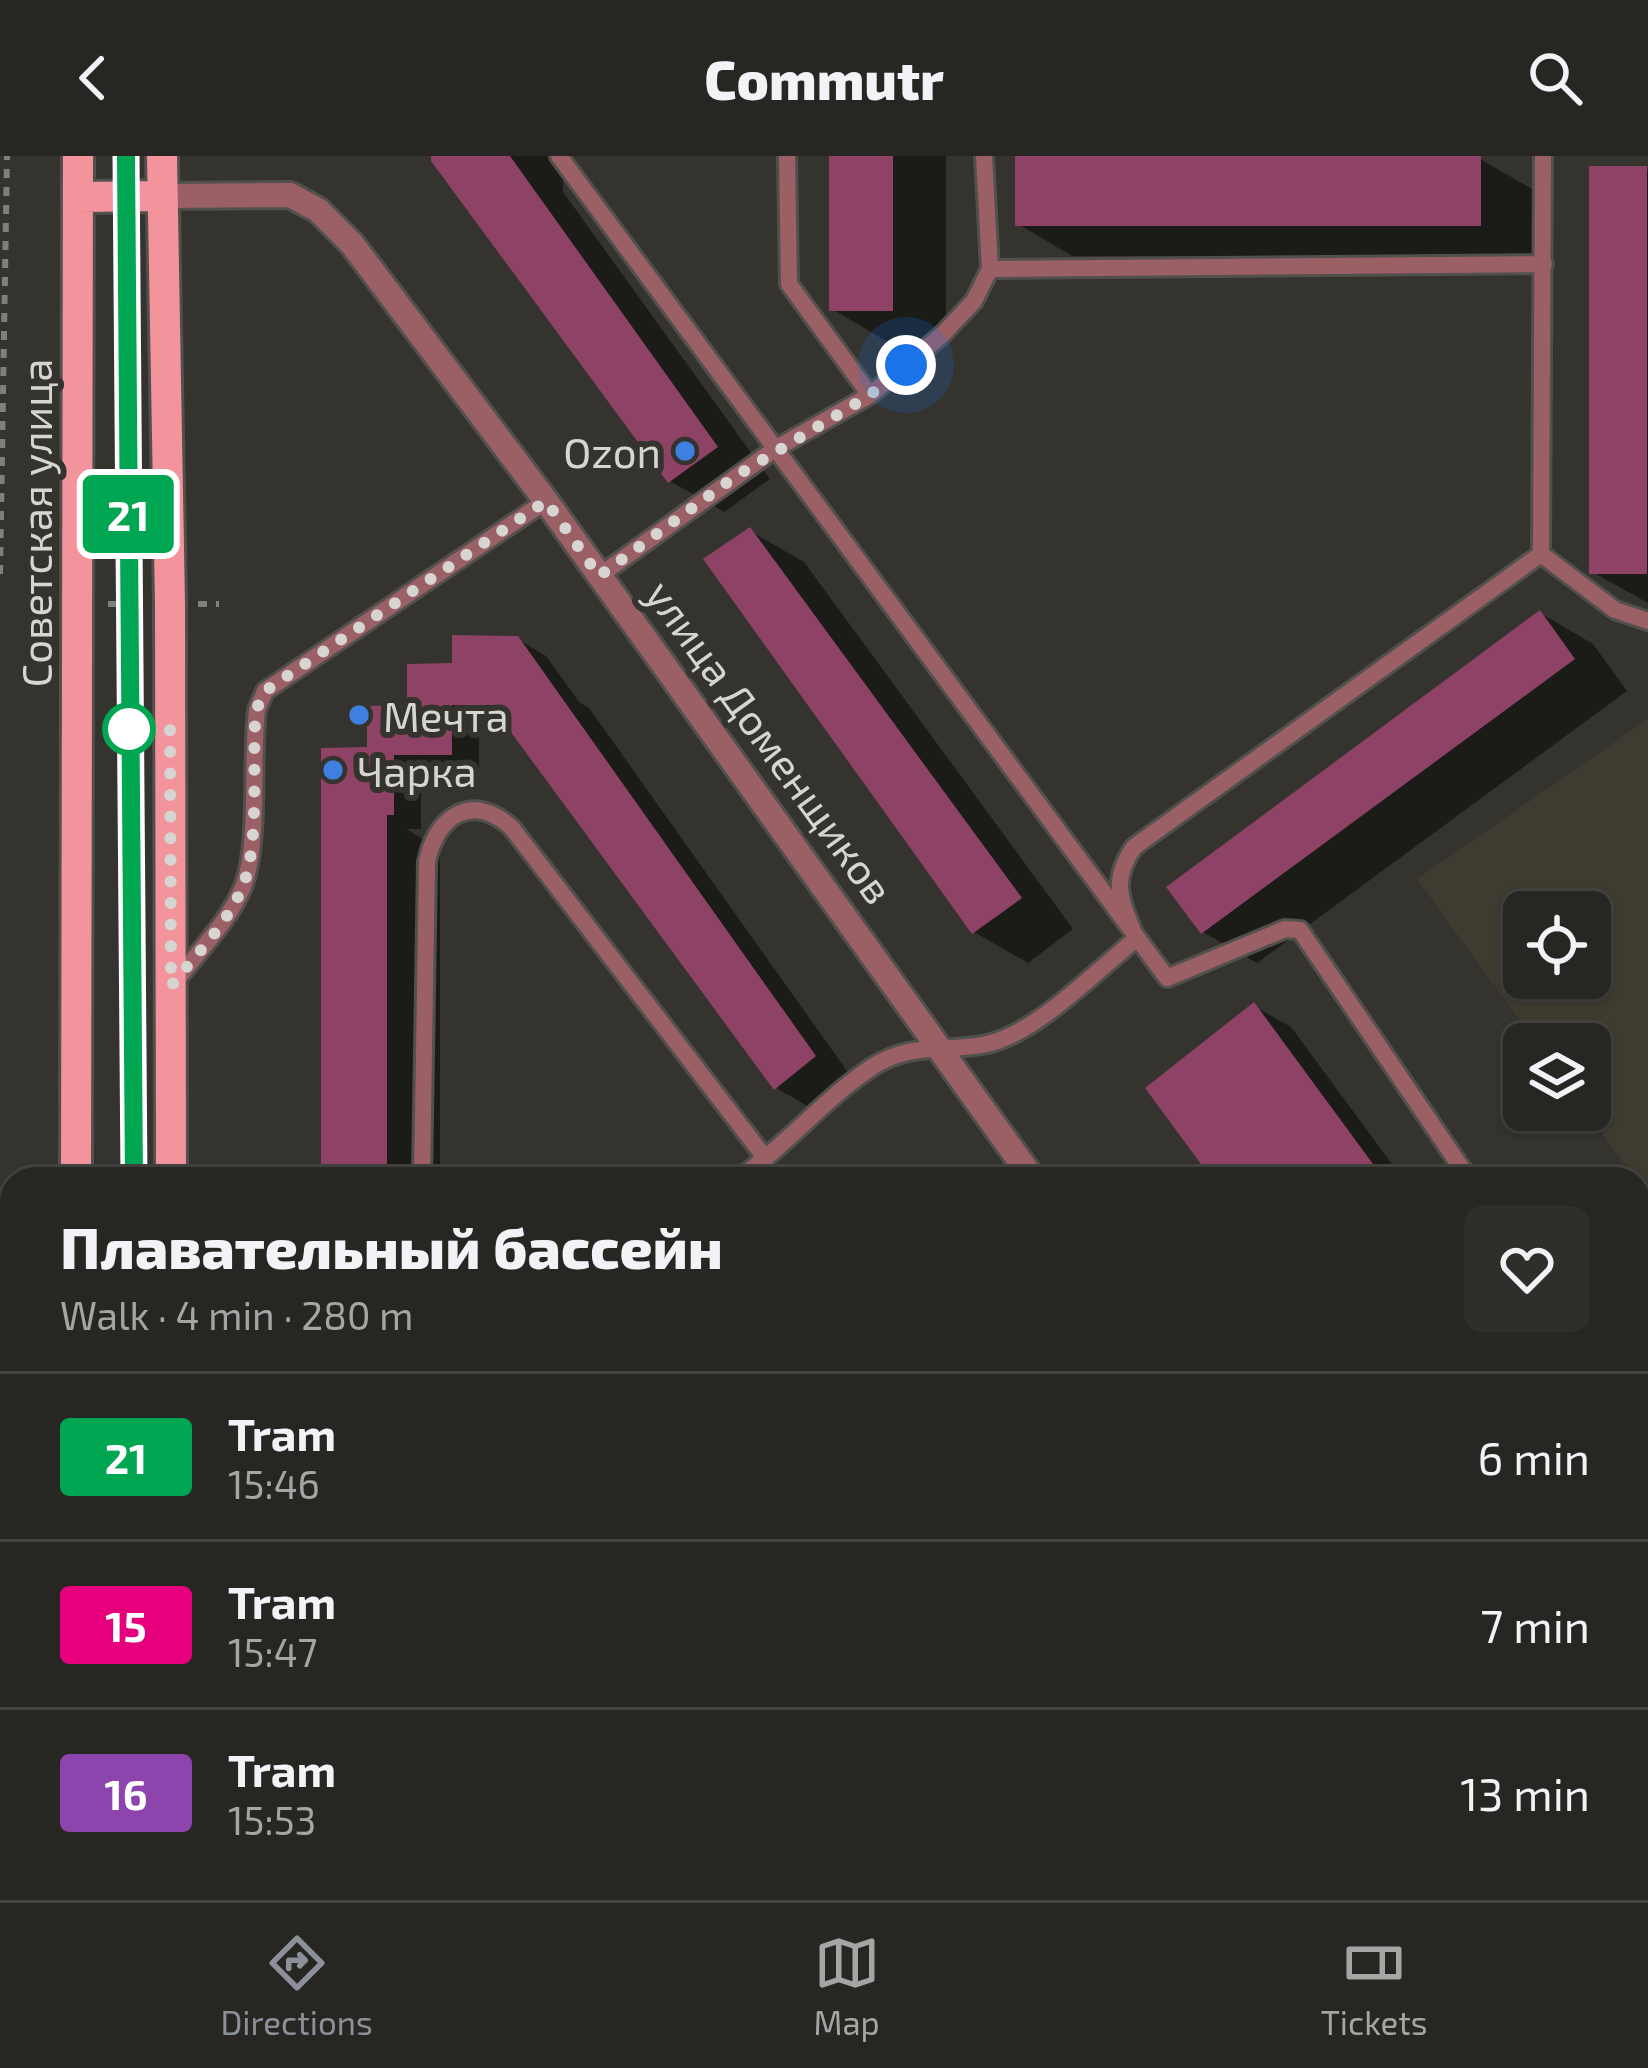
<!DOCTYPE html>
<html lang="en">
<head>
<meta charset="utf-8">
<style>
  :root { --surface:#272622; --page:#2f2e2a; --text:#f1f3f6; --muted:#a4a5a5; --line:#434340; --accent:#8c9099 }
  body { margin:0; font-family:"Exo 2",sans-serif; background:var(--page); color:var(--text); height:100vh; display:flex; flex-direction:column; font-size:45px; white-space:nowrap }
  * { box-sizing:border-box; margin:0 }
  p { font-size:39px; color:var(--muted) }
  .icon { flex:none; width:66px; height:66px; fill:none; stroke:currentColor; stroke-width:2; stroke-linecap:round; stroke-linejoin:round }
  .map { position:relative; flex:1; overflow:hidden }
  .side { position:absolute; left:0px; top:1011px; width:1650px; height:735px; display:flex; flex-direction:column; background:var(--surface); border-radius:36px 36px 0 0; box-shadow:0 3px 9px #0004,0 0 0 3px var(--line) }
  .side>* { flex:none }
  .badge { padding:0 24px; border-radius:9px; font-size:42px; line-height:78px }
  .fabs { position:absolute; left:1503px; top:735px; display:grid; gap:24px }
  .fabs a { display:grid; place-items:center; width:108px; height:108px; border-radius:18px; background:var(--surface); box-shadow:0 3px 9px #0004,0 0 0 3px var(--line); font-size:60px }
  .you { position:absolute; width:60px; height:60px; margin:-30px; border:9px solid #fff; border-radius:50%; background:#1a73e8; box-shadow:0 0 0 18px #1a73e833 }
  .map>.badge { position:absolute; translate:-50% -50%; box-shadow:0 0 0 6px #fff }
  .round { display:grid; place-items:center; flex:none; width:126px; height:126px; border-radius:18px; background:var(--page) }
  .headline { display:flex; align-items:center; justify-content:space-between; height:204px; padding:0 60px }
  h1 { font-size:57px; font-weight:800; line-height:90px }
  ul { padding:0; list-style:none }
  li { display:flex; align-items:center; gap:36px; height:168px; padding:0 60px; border-top:3px solid var(--line) }
  li div { flex:1 }
  li b { display:block; font-size:45px }
  li em { font-style:normal }
  li .badge { min-width:132px; font-weight:700; text-align:center }
  header { display:flex; justify-content:space-between; align-items:center; height:156px; padding:0 60px; background:var(--surface); font-size:54px; font-weight:800 }
  .tab-bar { display:flex; justify-content:space-around; align-items:center; height:168px; border-top:3px solid var(--line); background:var(--surface); font-size:33px; color:var(--muted) }
  .tab-bar a { display:grid; justify-items:center; gap:6px }
  .tab-bar .selected { color:var(--accent) }
  .map>svg:first-child { display:block }
  .built { fill:#3e3b30; fill-rule:evenodd }
  .shadow { fill:#0007 }
  .building { fill:#8e4366 }
  .lines { fill:none; stroke-linecap:round; stroke-linejoin:round }
  .service-casing { stroke:#51504c; stroke-width:22 }
  .tertiary-casing { stroke:#51504c; stroke-width:30 }
  .primary-casing { stroke:#51504c; stroke-width:36 }
  .path { stroke:#807f7b; stroke-width:6; stroke-dasharray:9 9; stroke-linecap:butt }
  .service { stroke:#9b6066; stroke-width:16 }
  .tertiary { stroke:#9b6066; stroke-width:24 }
  .primary { stroke:#f3949d; stroke-width:30 }
  .tram { stroke:#b9b8b5; stroke-width:3 }
  .line-casing { stroke:#fff; stroke-width:27 }
  .line { stroke:#00a651; stroke-width:18 }
  .walk { stroke:#d6d5d2; stroke-width:12; stroke-dasharray:0 21.6 }
  .shop-dot { fill:#3f7fe0; stroke:#34332e; stroke-width:4.5 }
  .stop-dot { fill:#fff; stroke:#00a651; stroke-width:6 }
  .labels { text-anchor:middle; dominant-baseline:central; stroke-width:12; stroke-linejoin:round; paint-order:stroke }
  .poi-label { font-size:42px; fill:#d6d5d2; stroke:#34332e; text-anchor:start }
  .street-label { font-size:42px; fill:#d6d5d2; stroke:#34332e }
</style>
</head>
<body>
<header><svg class="icon" aria-label="back" viewBox="0 0 24 24"><path d="M15 5l-7 7 7 7"/></svg>Commutr<svg class="icon" aria-label="search" viewBox="0 0 24 24"><circle cx="10" cy="10" r="6"/><path d="M15 15l6 6"/></svg></header>
<div class="map">
<svg width="1648" height="1744" viewBox="0 0 1648 1744">
  <rect width="100%" height="100%" fill="#34332e"/>
  <path class="built" d="M 1648,563 L 1648,1040 L 1585,954 L 1590,954 L 1590,888 L 1537,888 L 1417,723 ZM 1524,756 L 1590,756 L 1590,822 L 1524,822 Z"/>
  <path class="shadow" d="M 434,0 L 563,0 L 563,36 L 770,323 L 724,356 L 670,325 Z
    M 832,0 L 946,0 L 946,185 L 886,185 L 832,153 Z
    M 1480,3 L 1534,34 L 1534,100 L 1072,100 L 1018,68 Z
    M 1646,13 L 1648,15 L 1648,447 L 1592,416 Z
    M 750,375 L 804,406 L 1073,773 L 1028,807 L 974,776 Z
    M 1540,457 L 1593,488 L 1627,535 L 1257,807 L 1203,776 Z
    M 517,483 L 546,500 L 579,546 L 589,552 L 852,922 L 813,953 L 776,932 L 506,564 L 479,564 L 479,614 L 421,614 L 421,673 L 406,673 L 440,693 L 440,1023 L 324,1023 L 370,594 L 455,510 Z
    M 1254,850 L 1291,871 L 1403,1023 L 1215,1023 Z
    M 1638,1344 L 1648,1358 L 1648,1418 L 1638,1425 Z
    M 382,1734 L 497,1734 L 497,1744 L 382,1744 Z
    M 1333,1734 L 1442,1734 L 1450,1744 L 1319,1744 Z"/>
  <path class="building" d="M 431,0 L 510,0 L 718,291 L 668,327 L 431,5 Z
    M 829,0 L 893,0 L 893,155 L 829,155 Z
    M 1015,0 L 1481,0 L 1481,70 L 1015,70 Z
    M 1589,10 L 1647,10 L 1647,418 L 1589,418 Z
    M 750,371 L 1022,742 L 972,778 L 703,403 Z
    M 1540,454 L 1575,503 L 1201,778 L 1166,731 Z
    M 452,479 L 518,480 L 816,900 L 774,934 L 491,549 L 452,549 L 452,599 L 394,599 L 394,659 L 387,659 L 387,1023 L 321,1023 L 321,592 L 367,591 L 367,550 L 407,549 L 407,508 L 452,507 Z
    M 1254,846 L 1384,1023 L 1212,1023 L 1145,932 Z
    M 1648,1623 L 1648,1687 L 1638,1673 L 1638,1631 Z
    M 379,1734 L 444,1734 L 444,1744 L 379,1744 Z
    M 1328,1734 L 1424,1734 L 1427,1738 L 1419,1744 L 1313,1744 Z"/>
  <g class="lines">
    <defs>
      <path id="service" d="M 559,0 L 1167,822 L 1285,773 L 1300,774 L 1469,1023
        M 787,0 L 789,128 L 870,239
        M 984,0 L 990,113
        M 1543,0 L 1541,398 L 1615,454 L 1648,465
        M 599,420 L 775,293 L 870,239 L 942,179 L 974,145 L 990,113 L 1544,108
        M 172,830 C 195,799 228,767 243,731 C 260,688 251,604 257,554 L 265,535 L 546,345
        M 422,1023 L 427,706 C 436,659 473,636 512,672 L 766,1003
        M 738,1023 C 786,990 824,943 872,911 C 913,885 945,897 987,888 C 1037,877 1096,815 1136,783 C 1122,745 1109,727 1134,691 L 1541,398
        M 0,1055 L 12,1055
        M 1638,1274 L 1648,1289
        M 1638,1425 L 1648,1415
        M 0,1474 L 12,1374
        M 1638,1501 L 1648,1506
        M 502,1734 L 502,1744
        M 1228,1744 L 1242,1734"/>
      <path id="tertiary" d="M 162,40 L 290,39 L 318,54 L 352,88 L 546,345 L 1033,1023
        M 1536,1734 L 1543,1744"/>
      <path id="primary" d="M 162,0 L 170,448 L 171,1023
        M 78,41 L 162,40
        M 76,1023 L 78,0
        M 81,1734 L 81,1744
        M 170,1744 L 170,1734"/>
    </defs>
    <use href="#service" class="service-casing"/>
    <use href="#tertiary" class="tertiary-casing"/>
    <use href="#primary" class="primary-casing"/>
    <path class="path" d="M 0,418 L 7,0
      M 108,448 L 143,448
      M 198,448 L 219,448"/>
    <use href="#service" class="service"/>
    <use href="#tertiary" class="tertiary"/>
    <use href="#primary" class="primary"/>
    <path class="tram" d="M 126,0 L 134,1023
      M 142,1734 L 143,1744"/>
  </g>
  <g class="lines">
    <defs>
      <path id="line" d="M 126,0 L 134,1023"/>
    </defs>
    <use href="#line" class="line-casing"/>
    <use href="#line" class="line"/>
    <path class="walk" d="M 129,573 L 170,572 L 171,830 C 195,800 227,768 242,732 C 261,688 251,605 256,554 L 265,535 L 546,345 L 599,420 L 736,320 L 870,239 L 906,209"/>
  </g>
  <g class="shop-dot">
    <circle cx="685" cy="295" r="12"/>
    <circle cx="359" cy="559" r="12"/>
    <circle cx="333" cy="614" r="12"/>
  </g>
  <circle class="stop-dot" cx="129" cy="573" r="24"/>
  <g class="labels">
    <g class="poi-label">
      <text x="661" y="295" text-anchor="end">Ozon</text>
      <text x="383" y="559">Мечта</text>
      <text x="357" y="614">Чарка</text>
    </g>
    <g class="street-label">
      <text transform="translate(35 367) rotate(-90)">Советская улица</text>
      <text transform="translate(771 585) rotate(54)">улица Доменщиков</text>
    </g>
  </g>
</svg>
<div class="fabs">
<a><svg class="icon" aria-label="locate" viewBox="0 0 24 24"><circle cx="12" cy="12" r="6"/><path d="M12 2v4M12 18v4M2 12h4M18 12h4"/></svg></a>
<a><svg class="icon" aria-label="layers" viewBox="0 0 24 24"><path d="M12 4l9 5-9 5-9-5zM3 14l9 5 9-5"/></svg></a>
</div>
<div class="you" style="left:906px;top:209px"></div>
<b class="badge" style="left:128px;top:358px;background:#00a651;color:#fff">21</b>
<section class="side">
<div class="headline"><div><h1>Плавательный бассейн</h1><p>Walk · 4 min · 280 m</p></div><a class="round"><svg class="icon" aria-label="heart" viewBox="0 0 24 24"><path d="M12 20l-8-8c-3-5 5-10 8-4 3-6 11-1 8 4z"/></svg></a></div>
<ul>
<li><span class="badge" style="background:#00a651;color:#fff">21</span><div><b>Tram</b><p>15:46</p></div><em>6 min</em></li>
<li><span class="badge" style="background:#e6007e;color:#fff">15</span><div><b>Tram</b><p>15:47</p></div><em>7 min</em></li>
<li><span class="badge" style="background:#8e44ad;color:#fff">16</span><div><b>Tram</b><p>15:53</p></div><em>13 min</em></li>
</ul>
</section>
</div>
<nav class="tab-bar">
<a class="selected"><svg class="icon" aria-label="directions" viewBox="0 0 24 24"><path d="M12 3l9 9-9 9-9-9zM9 14v-3h6M13 9l2 2-2 2"/></svg>Directions</a>
<a><svg class="icon" aria-label="map" viewBox="0 0 24 24"><path d="M3 6l6-2 6 2 6-2v14l-6 2-6-2-6 2zM9 4v14M15 6v14"/></svg>Map</a>
<a><svg class="icon" aria-label="tickets" viewBox="0 0 24 24"><path d="M3 7h18v10H3zM15 7v10"/></svg>Tickets</a>
</nav>
</body>
</html>
